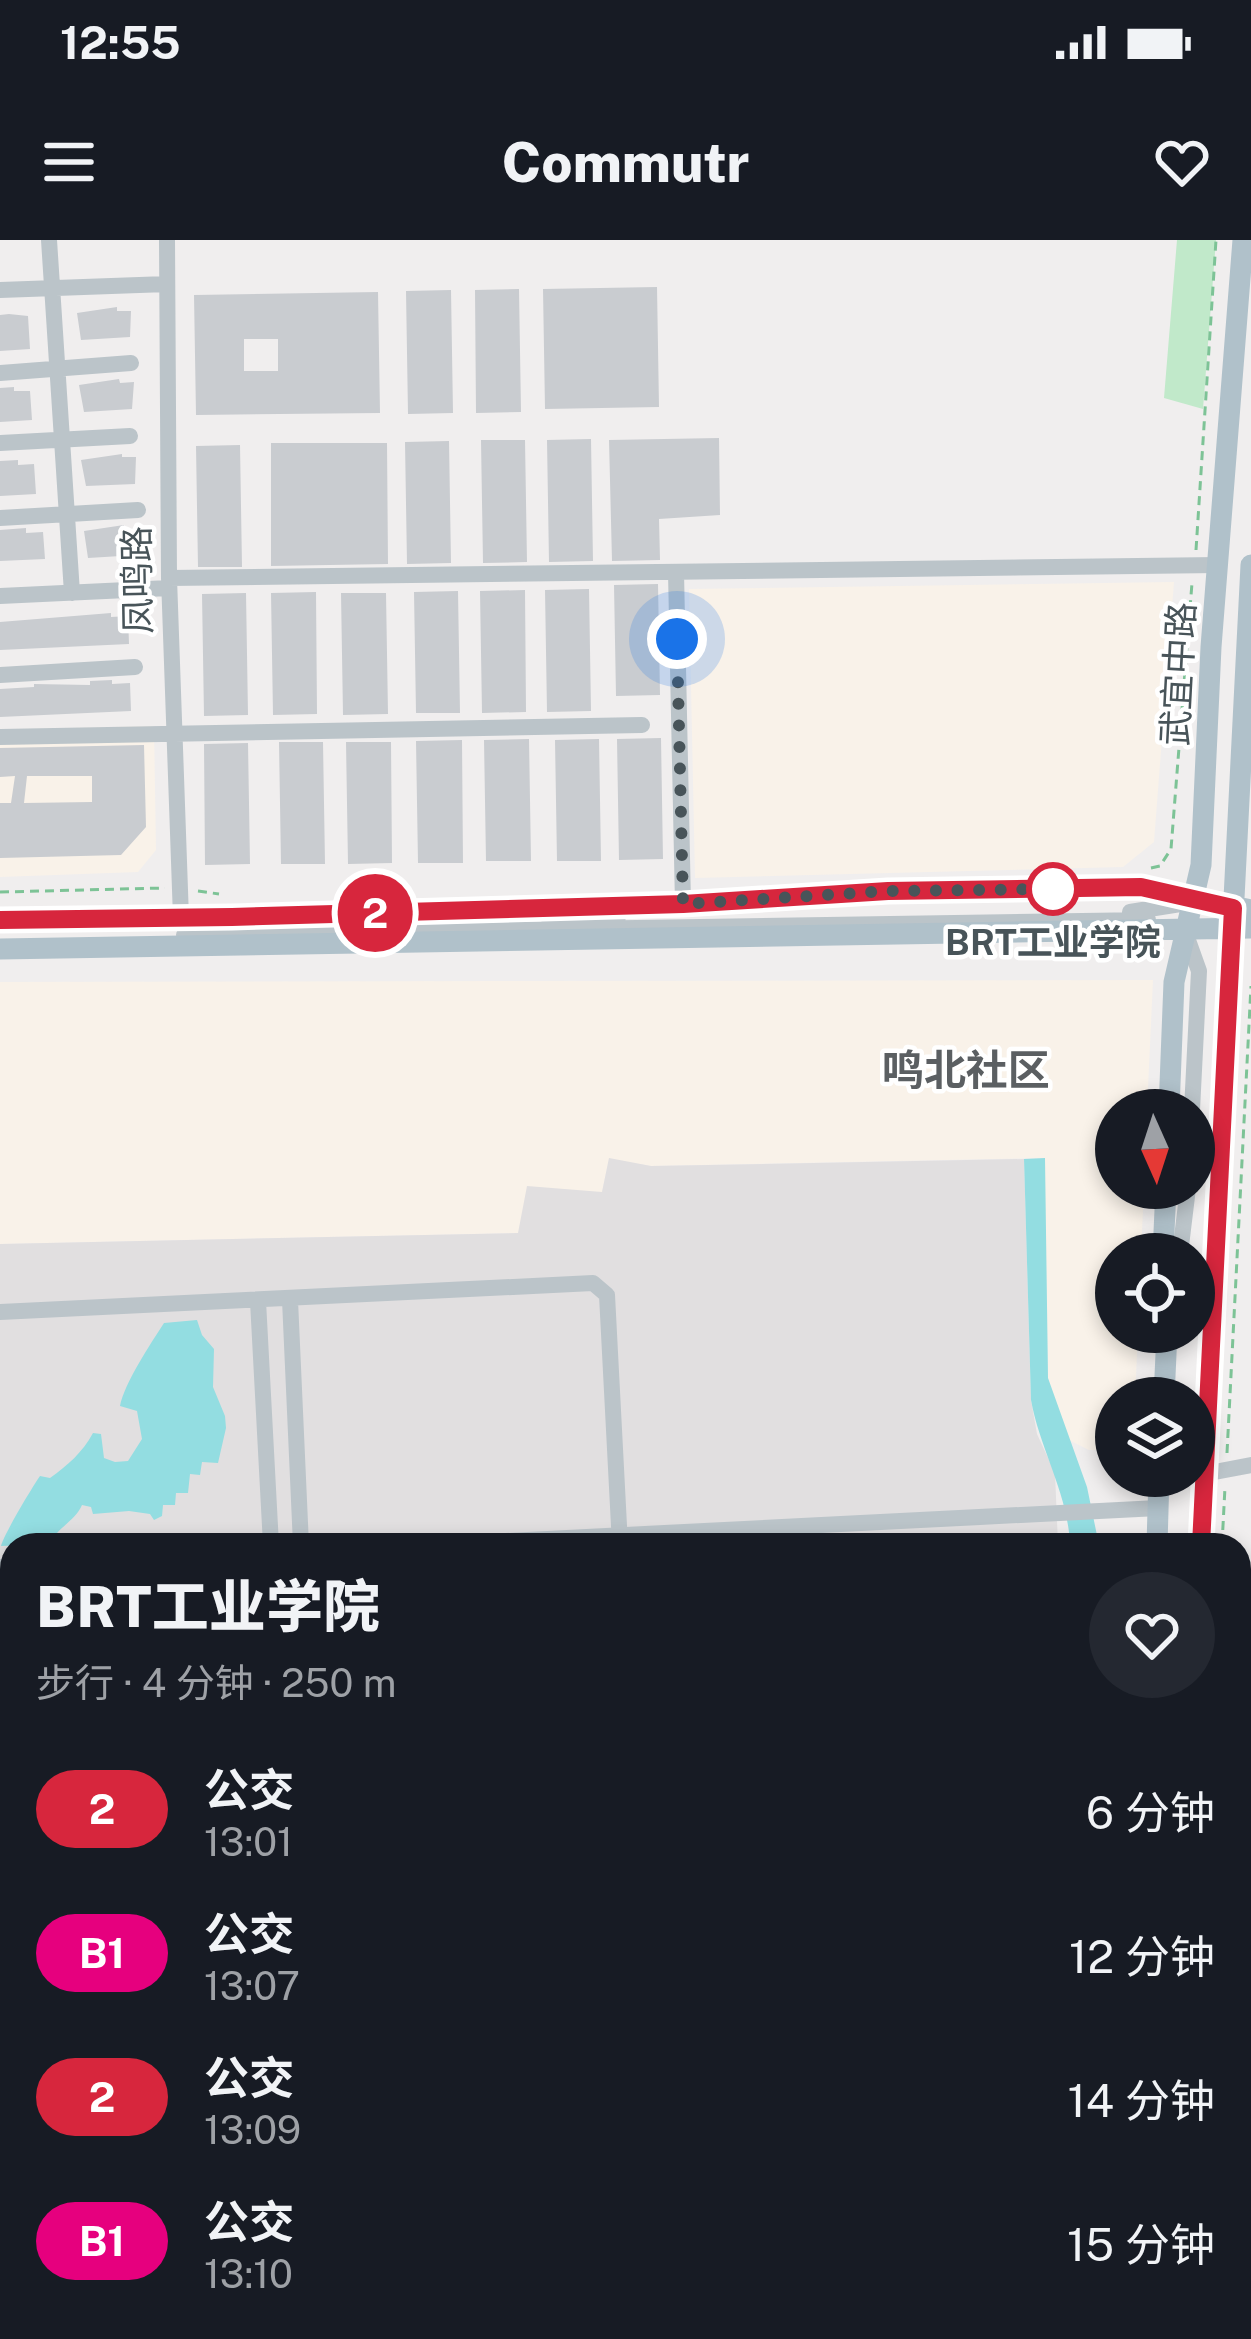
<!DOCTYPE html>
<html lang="zh">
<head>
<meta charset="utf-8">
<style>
  :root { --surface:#171b24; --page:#242831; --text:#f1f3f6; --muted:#9ea1a6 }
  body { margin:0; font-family:"Public Sans","Noto Sans SC",sans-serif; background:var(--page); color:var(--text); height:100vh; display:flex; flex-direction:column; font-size:45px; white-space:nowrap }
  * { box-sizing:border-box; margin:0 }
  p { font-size:39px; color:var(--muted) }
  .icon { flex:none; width:66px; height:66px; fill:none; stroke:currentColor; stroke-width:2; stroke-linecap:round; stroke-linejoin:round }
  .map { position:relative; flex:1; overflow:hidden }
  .sheet { position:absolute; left:0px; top:1293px; width:1251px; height:807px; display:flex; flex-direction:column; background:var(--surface); border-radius:36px 36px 0 0; box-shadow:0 6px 18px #0003 }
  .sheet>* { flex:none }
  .badge { padding:0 24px; border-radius:39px; font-size:42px; line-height:78px }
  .needle { width:78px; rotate:177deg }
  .fabs { position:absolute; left:1095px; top:849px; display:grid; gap:24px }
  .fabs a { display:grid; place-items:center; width:120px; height:120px; border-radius:50%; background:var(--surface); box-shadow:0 6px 18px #0003; font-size:60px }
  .you { position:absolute; width:60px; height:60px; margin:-30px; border:9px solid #fff; border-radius:50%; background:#1a73e8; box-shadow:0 0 0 18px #1a73e833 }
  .map>.badge { position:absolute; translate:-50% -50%; box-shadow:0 0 0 6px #fff }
  .round { display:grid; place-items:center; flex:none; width:126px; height:126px; border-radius:63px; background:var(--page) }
  .overview { display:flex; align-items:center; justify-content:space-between; height:204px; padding:0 36px }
  h1 { font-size:57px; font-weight:800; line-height:90px }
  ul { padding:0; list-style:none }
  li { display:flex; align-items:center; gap:36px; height:144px; padding:0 36px }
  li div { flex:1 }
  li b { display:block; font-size:45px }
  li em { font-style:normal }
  li .badge { min-width:132px; font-weight:700; text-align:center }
  .status { display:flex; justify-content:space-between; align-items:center; height:84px; padding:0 60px; background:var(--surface); direction:ltr }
  .status svg { height:33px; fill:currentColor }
  header { display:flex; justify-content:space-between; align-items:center; height:156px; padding:0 36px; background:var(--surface); font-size:54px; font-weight:800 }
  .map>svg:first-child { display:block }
  .commercial { fill:#f9f2e9 }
  .education { fill:#e1dfe0 }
  .green { fill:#c1e9ca }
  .water { fill:#93dde1 }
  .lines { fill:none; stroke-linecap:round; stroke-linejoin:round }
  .stream { stroke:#93dde1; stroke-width:4.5 }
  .building { fill:#c9ccd0; fill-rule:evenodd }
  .path { stroke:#7dc396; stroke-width:3; stroke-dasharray:9 6; stroke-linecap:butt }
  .minor { stroke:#bbc4c9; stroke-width:16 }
  .major { stroke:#b0c1ca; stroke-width:21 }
  .line-casing { stroke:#fff; stroke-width:27 }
  .line { stroke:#d7263d; stroke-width:18 }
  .walk { stroke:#485459; stroke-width:12; stroke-dasharray:0 21.6 }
  .stop-dot { fill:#fff; stroke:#d7263d; stroke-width:6 }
  .labels { text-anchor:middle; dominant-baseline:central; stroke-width:9; stroke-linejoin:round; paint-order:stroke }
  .street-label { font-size:36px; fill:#485459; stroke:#fff }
  .stop-label { font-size:36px; font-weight:bold; fill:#485459; stroke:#fff }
  .quarter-label { font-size:42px; font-weight:bold; fill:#5b5f62; stroke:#fff }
</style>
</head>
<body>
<div class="status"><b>12:55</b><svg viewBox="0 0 49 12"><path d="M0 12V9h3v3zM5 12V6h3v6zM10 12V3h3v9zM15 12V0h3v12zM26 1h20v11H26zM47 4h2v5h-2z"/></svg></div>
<header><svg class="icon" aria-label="menu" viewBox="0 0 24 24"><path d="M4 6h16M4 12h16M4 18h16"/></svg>Commutr<svg class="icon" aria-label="heart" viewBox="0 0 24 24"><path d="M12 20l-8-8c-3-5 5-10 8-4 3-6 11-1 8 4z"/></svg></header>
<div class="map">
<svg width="1251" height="2099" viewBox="0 0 1251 2099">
  <rect width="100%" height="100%" fill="#f0eeee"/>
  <path class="commercial" d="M 1174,342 L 1154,602 L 1123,627 L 695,638 L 689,349 Z
    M 154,486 L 156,610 L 138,632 L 0,637 L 0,490 Z
    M 1153,740 L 1147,870 L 1116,870 L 1116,948 L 1144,948 L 1141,1014 L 1116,1014 L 1116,1092 L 1138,1092 L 1135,1158 L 1116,1158 L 1116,1210 L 1089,1210 L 1069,1200 L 1048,1139 L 1044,918 L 651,926 L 609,919 L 602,952 L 518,993 L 0,1004 L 0,742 Z"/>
  <path class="education" d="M 609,918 L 651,926 L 1024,919 L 1031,1160 L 1037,1194 L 1055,1233 L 1058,1305 L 12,1305 L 12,2088 L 627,2088 L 595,2095 L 512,2099 L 0,2099 L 0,1004 L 518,993 L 527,946 L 602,952 Z"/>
  <path class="green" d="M 1177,0 L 1216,0 L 1203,169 L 1164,158 Z
    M 627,2088 L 1071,2088 L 1010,2089 L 952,2099 L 512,2099 L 595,2095 Z"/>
  <path class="water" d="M 1045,918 L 1048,1138 L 1087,1247 L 1099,1305 L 1070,1305 C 1068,1253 1040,1210 1031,1160 L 1024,919 Z
    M 197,1080 L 202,1095 L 214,1109 L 213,1147 L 225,1176 L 226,1188 L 218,1223 L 202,1222 L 200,1235 L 190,1234 L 188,1253 L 176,1253 L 175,1265 L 163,1265 L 162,1276 L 154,1280 L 150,1274 L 129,1271 L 93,1274 L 91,1267 L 82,1265 C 75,1281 58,1287 49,1304 L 1,1306 C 4,1294 33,1246 40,1236 L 50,1238 C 68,1225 82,1213 93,1193 L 101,1194 L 104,1218 L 115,1222 L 128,1221 L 142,1199 L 137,1171 L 120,1166 C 124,1144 151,1103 164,1083 Z"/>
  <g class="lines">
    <path class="stream" d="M 1037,2088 L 1038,2099"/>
  </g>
  <path class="building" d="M 657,47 L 659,167 L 545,169 L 543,49 Z
    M 519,49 L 521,172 L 476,173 L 475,50 Z
    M 451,50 L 453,173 L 408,174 L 406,51 Z
    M 378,52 L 380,173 L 196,175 L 194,55 ZM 244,99 L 278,99 L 278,131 L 244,131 Z
    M 117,67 L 117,71 L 131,71 L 130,97 L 81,100 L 77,73 Z
    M 9,74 L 28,76 L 30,109 L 0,111 L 0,75 Z
    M 119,139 L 120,143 L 134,142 L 132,169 L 84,172 L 79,145 Z
    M 14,147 L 14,151 L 30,151 L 32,180 L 0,182 L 0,148 Z
    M 719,198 L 720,275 L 659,279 L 660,320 L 612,321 L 609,200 Z
    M 591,199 L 593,321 L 549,322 L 547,200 Z
    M 481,200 L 525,200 L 527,322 L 483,323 Z
    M 449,201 L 451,323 L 407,324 L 405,202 Z
    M 271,203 L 387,203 L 388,324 L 271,326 Z
    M 240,205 L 242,327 L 198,327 L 196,206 Z
    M 122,214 L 122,217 L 136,217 L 135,244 L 86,246 L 81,220 Z
    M 18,220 L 18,225 L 34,224 L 36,254 L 0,256 L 0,221 Z
    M 124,285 L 124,289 L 138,289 L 137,315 L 88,318 L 84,291 Z
    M 26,288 L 26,293 L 43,292 L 45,319 L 0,321 L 0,290 Z
    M 658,344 L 660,455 L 616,456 L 614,345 Z
    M 589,349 L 591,471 L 547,472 L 545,350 Z
    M 525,350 L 526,472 L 482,473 L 480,351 Z
    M 458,351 L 460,473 L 416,473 L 414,352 Z
    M 316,352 L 317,474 L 273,475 L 271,353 Z
    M 246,353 L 248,475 L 204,476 L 202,354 Z
    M 341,353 L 386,353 L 388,474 L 343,475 Z
    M 111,373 L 111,377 L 128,376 L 129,404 L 0,410 L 0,382 Z
    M 112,440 L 112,444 L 130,443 L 131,471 L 0,477 L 0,449 L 34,447 L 34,444 L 90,445 L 90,441 Z
    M 661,498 L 663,619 L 619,620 L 617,499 Z
    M 529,499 L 531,621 L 486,621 L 484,500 Z
    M 599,499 L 601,621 L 557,621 L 555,500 Z
    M 462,500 L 463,623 L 418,623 L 416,501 Z
    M 279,502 L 323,502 L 325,624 L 281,624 Z
    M 346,502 L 391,502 L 392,623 L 348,624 Z
    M 248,503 L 250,624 L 205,625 L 204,504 Z
    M 144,505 L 146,587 L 121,615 L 0,618 L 0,563 L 11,563 L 15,536 L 0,537 L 0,508 ZM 27,536 L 92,536 L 92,562 L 24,563 Z"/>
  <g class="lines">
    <path class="path" d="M 1196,310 L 1216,0
      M 1151,628 L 1160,626 L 1171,609 L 1192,343
      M 198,651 L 219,654
      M 0,652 L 165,648
      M 1227,1213 L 1251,746
      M 1222,1305 L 1225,1247
      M 1106,2099 L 1107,2088"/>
    <path class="minor" d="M 49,0 L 72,353
      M 167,0 L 169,338 L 181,678
      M 0,50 L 167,44
      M 0,133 L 131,123
      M 0,203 L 130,196
      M 0,278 L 138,270
      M 676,332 L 683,664
      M 169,338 L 1218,325
      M 0,356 L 169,348
      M 0,435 L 135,427
      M 0,497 L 642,485
      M 1130,672 L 1193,662
      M 548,677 L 618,677
      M 1184,689 L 1199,731 L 1192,870
      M 184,695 L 1148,680
      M 1180,1014 L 1188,948
      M 290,1060 L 301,1305
      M 258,1061 L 271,1305
      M 0,1072 L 593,1043 L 607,1055 L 620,1305
      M 1204,1234 L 1251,1225
      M 427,1305 L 1158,1268
      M 0,1327 L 12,1327
      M 1239,1393 L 1251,1393
      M 0,1466 L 12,1453
      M 1239,1714 L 1251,1715
      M 0,1741 L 12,1740
      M 0,1878 L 12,1904
      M 217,2088 L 219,2099
      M 429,2099 L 431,2088"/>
    <path class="major" d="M 0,680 L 683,664 L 888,651 L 1141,647 L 1251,670
      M 0,709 L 1251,688
      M 1169,870 L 1174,742 L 1201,625 L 1211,407 L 1243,0
      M 1163,1014 L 1166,948
      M 1164,1158 L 1167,1092
      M 1157,1305 L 1159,1236
      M 1201,1305 L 1251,325
      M 1128,2099 L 1129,2088
      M 1169,2099 L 1169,2088"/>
  </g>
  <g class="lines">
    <defs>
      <path id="line" d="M 0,680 L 232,677 L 683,664 L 888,651 L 1141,647 L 1233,668 L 1201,1305"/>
    </defs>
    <use href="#line" class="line-casing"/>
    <use href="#line" class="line"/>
    <path class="walk" d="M 677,399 L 683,664 L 888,651 L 1053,649"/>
  </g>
  <circle class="stop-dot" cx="1053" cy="649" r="24"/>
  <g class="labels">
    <g class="street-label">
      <text transform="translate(137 340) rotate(-91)">凤鸣路</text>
      <text transform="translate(1178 434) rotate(-87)">武宜中路</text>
    </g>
    <g class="stop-label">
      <text x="1053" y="702">BRT工业学院</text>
    </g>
    <g class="quarter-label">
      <text x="966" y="829">鸣北社区</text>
    </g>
  </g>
</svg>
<div class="fabs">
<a><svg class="needle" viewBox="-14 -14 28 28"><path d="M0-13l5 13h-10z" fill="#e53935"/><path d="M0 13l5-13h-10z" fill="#9ea1a6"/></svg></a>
<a><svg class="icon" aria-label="locate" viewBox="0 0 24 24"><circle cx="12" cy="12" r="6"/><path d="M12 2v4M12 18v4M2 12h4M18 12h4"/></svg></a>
<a><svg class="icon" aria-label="layers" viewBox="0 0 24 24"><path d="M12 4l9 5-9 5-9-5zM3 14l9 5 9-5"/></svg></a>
</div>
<div class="you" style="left:677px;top:399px"></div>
<b class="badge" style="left:375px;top:673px;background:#d7263d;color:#fff">2</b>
<section class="sheet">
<div class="overview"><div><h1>BRT工业学院</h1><p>步行 · 4 分钟 · 250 m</p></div><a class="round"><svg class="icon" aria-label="heart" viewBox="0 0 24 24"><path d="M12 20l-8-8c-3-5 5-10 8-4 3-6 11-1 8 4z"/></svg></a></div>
<ul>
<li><span class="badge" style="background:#d7263d;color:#fff">2</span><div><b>公交</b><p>13:01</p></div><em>6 分钟</em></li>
<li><span class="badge" style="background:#e6007e;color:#fff">B1</span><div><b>公交</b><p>13:07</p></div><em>12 分钟</em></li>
<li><span class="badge" style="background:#d7263d;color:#fff">2</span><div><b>公交</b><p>13:09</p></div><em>14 分钟</em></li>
<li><span class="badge" style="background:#e6007e;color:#fff">B1</span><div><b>公交</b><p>13:10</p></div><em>15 分钟</em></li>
</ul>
</section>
</div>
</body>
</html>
